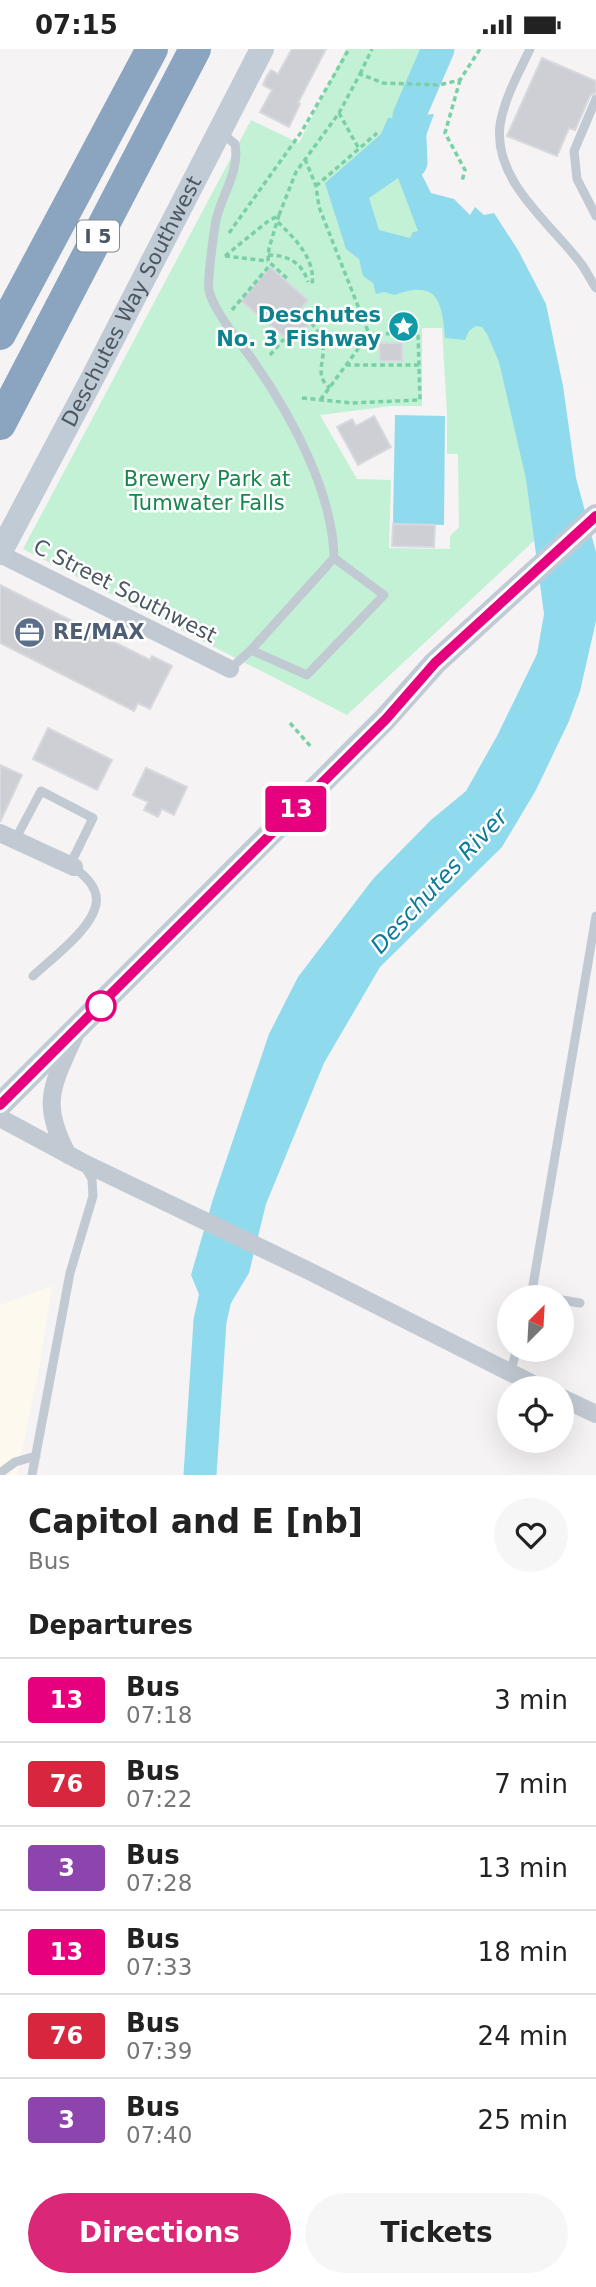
<!DOCTYPE html>
<html lang="en">
<head>
<meta charset="utf-8">
<style>
  :root { --surface:#fff; --page:#f6f6f6; --text:#222; --muted:#767676; --line:#e0e0e0; --accent:#db2777 }
  body { margin:0; font-family:"DejaVu Sans",sans-serif; background:var(--page); color:var(--text); height:100vh; display:flex; flex-direction:column; font-size:26px; white-space:nowrap }
  * { box-sizing:border-box; margin:0 }
  p { font-size:23px; color:var(--muted) }
  .icon { flex:none; width:38px; height:38px; fill:none; stroke:currentColor; stroke-width:2; stroke-linecap:round; stroke-linejoin:round }
  .map { position:relative; height:1426px; overflow:hidden }
  .drawer { display:flex; flex-direction:column; background:var(--surface); flex:1 }
  .drawer>* { flex:none }
  .badge { padding:0 14px; border-radius:5px; font-size:24px; line-height:46px }
  .needle { width:46px; rotate:24deg }
  .controls { position:absolute; left:497px; top:1236px; display:grid; gap:14px }
  .controls a { display:grid; place-items:center; width:77px; height:77px; border-radius:50%; background:var(--surface); box-shadow:0 7px 28px #0002; font-size:35px }
  .map>.badge { position:absolute; translate:-50% -50%; box-shadow:0 0 0 4px #fff }
  h2 { padding:0 28px; font-size:26px; line-height:63px }
  .round { display:grid; place-items:center; flex:none; width:74px; height:74px; border-radius:37px; background:var(--page) }
  .head { display:flex; align-items:center; justify-content:space-between; height:119px; padding:0 28px }
  h1 { font-size:33px; font-weight:600; line-height:52px }
  .primary-button { display:flex; gap:14px; margin-top:auto; padding:14px 28px }
  .primary-button a { flex:1; height:80px; border-radius:42px; background:var(--accent); color:#fff; font-size:28px; font-weight:600; line-height:80px; text-align:center }
  .primary-button a+a { background:var(--page); color:var(--text) }
  ul { padding:0; list-style:none }
  li { display:flex; align-items:center; gap:21px; height:84px; padding:0 28px; border-top:2px solid var(--line) }
  li div { flex:1 }
  li b { display:block; font-size:26px }
  li em { font-style:normal }
  li .badge { min-width:77px; font-weight:700; text-align:center }
  .status { display:flex; justify-content:space-between; align-items:center; height:49px; padding:0 35px; background:var(--surface); direction:ltr }
  .status svg { height:19px; fill:currentColor }
  .map>svg:first-child { display:block }
  .commercial { fill:#fdf9ef }
  .green { fill:#c3f1d5; fill-rule:evenodd }
  .water { fill:#90daee; fill-rule:evenodd }
  .lines { fill:none; stroke-linecap:round; stroke-linejoin:round }
  .river { stroke:#90daee; stroke-width:33 }
  .building { fill:#cdcfd5; stroke:#d7d9de; stroke-width:2 }
  .path { stroke:#7ad0a6; stroke-width:3.5; stroke-dasharray:5 3.5; stroke-linecap:butt }
  .service { stroke:#c1cad2; stroke-width:9 }
  .minor { stroke:#c1cad2; stroke-width:18 }
  .secondary { stroke:#c1cbd6; stroke-width:24 }
  .motorway { stroke:#8ba5c1; stroke-width:32 }
  .line-casing { stroke:#fff; stroke-width:16 }
  .line { stroke:#e6007e; stroke-width:10 }
  .stop-dot { fill:#fff; stroke:#e6007e; stroke-width:3.5 }
  .labels { text-anchor:middle; dominant-baseline:central; stroke-width:5; stroke-linejoin:round; paint-order:stroke }
  .shield { fill:#fff; stroke:#808990; stroke-width:2 }
  .shield-label { font-size:19px; font-weight:bold; fill:#4a5661 }
  .street-label { font-size:21px; fill:#4a5661; stroke:#fff }
  .culture-label { font-size:21px; font-weight:bold; fill:#0d838f; stroke:#fff; text-anchor:end }
  .park-label { font-size:21px; fill:#17864f; stroke:#fff }
  .service-label { font-size:21px; font-weight:bold; fill:#4e5e75; stroke:#fff; text-anchor:start }
  .water-label { font-size:23px; font-style:italic; fill:#0c7c9b; stroke:#fff }
</style>
</head>
<body>
<div class="status"><b>07:15</b><svg viewBox="0 0 49 12"><path d="M0 12V9h3v3zM5 12V6h3v6zM10 12V3h3v9zM15 12V0h3v12zM26 1h20v11H26zM47 4h2v5h-2z"/></svg></div>
<div class="map">
<svg width="596" height="1426" viewBox="0 0 596 1426">
  <rect width="100%" height="100%" fill="#f5f3f3"/>
  <path class="commercial" d="M 52,1237 L 39,1320 L 17,1426 L 0,1426 L 0,1256 Z"/>
  <path class="green" d="M 346,0 L 438,0 L 409,67 L 411,117 L 500,254 L 552,475 L 347,666 L 23,500 L 251,71 L 299,94 ZM 422,279 L 442,279 L 447,364 L 447,405 L 458,405 L 459,478 L 450,487 L 450,500 L 389,499 L 391,431 L 357,430 L 320,366 L 391,357 L 422,357 Z"/>
  <path class="water" d="M 434,65 L 416,114 L 431,144 L 454,150 L 470,166 L 475,158 L 484,166 L 494,164 L 518,201 L 546,255 L 563,337 L 576,429 L 596,503 L 596,572 L 580,642 L 569,672 L 536,741 L 502,798 L 380,918 L 324,1014 L 266,1155 L 249,1224 L 231,1254 L 210,1272 L 191,1226 L 213,1150 L 269,985 L 298,928 L 373,830 L 431,771 L 466,742 L 497,687 L 537,605 L 544,565 L 526,430 L 499,313 L 487,285 L 482,278 L 476,277 L 469,282 L 465,291 L 445,289 C 442,253 438,230 395,246 L 384,243 L 376,245 L 373,234 L 363,227 L 359,210 L 346,200 L 325,134 L 381,85 L 388,69 ZM 398,129 L 418,182 L 413,183 L 410,189 L 379,181 L 369,149 Z
    M 395,366 L 445,367 L 444,476 L 393,475 Z"/>
  <g class="lines">
    <path class="river" d="M 411,113 L 409,67 L 438,0
      M 200,1426 L 210,1272 L 220,1227"/>
  </g>
  <path class="building" d="M 292,0 L 326,0 L 298,54 L 300,55 L 289,78 L 260,63 L 272,41 L 263,36 L 267,27 L 271,21 L 278,25 Z
    M 542,9 L 596,32 L 596,43 L 590,47 L 575,81 L 569,79 L 557,107 L 507,87 Z
    M 270,218 L 308,251 L 298,263 L 311,274 L 293,295 L 241,252 Z
    M 379,294 L 402,294 L 402,312 L 380,312 Z
    M 374,367 L 391,398 L 358,416 L 337,378 L 352,370 L 356,377 Z
    M 393,475 L 435,476 L 434,498 L 392,497 Z
    M 0,536 L 150,611 L 152,607 L 172,617 L 150,660 L 138,654 L 134,662 L 0,594 Z
    M 48,679 L 112,711 L 97,741 L 33,710 Z
    M 0,716 L 22,726 L 0,773 Z
    M 146,719 L 187,738 L 174,766 L 162,760 L 158,768 L 144,761 L 148,753 L 133,746 Z"/>
  <g class="lines">
    <path class="path" d="M 360,25 L 372,0
      M 460,31 L 445,84 L 465,121 L 462,132
      M 339,64 L 359,100
      M 305,110 L 316,137 L 319,158 L 369,285 L 321,350
      M 316,137 L 377,84
      M 279,166 L 269,199 L 268,212 L 289,231
      M 278,173 C 296,191 316,210 312,237
      M 229,184 L 302,82 L 349,0
      M 268,206 C 287,206 302,213 308,233
      M 225,207 L 267,173 L 279,166 L 296,123 L 339,64 L 360,25 L 383,34 L 439,36 L 460,31 L 480,0
      M 225,207 L 268,212
      M 232,261 L 270,216
      M 311,274 C 339,302 307,321 330,339
      M 270,306 L 284,290
      M 346,316 L 420,316
      M 302,349 L 352,354 L 420,351 L 418,284 L 369,285
      M 290,674 L 312,699"/>
    <path class="service" d="M 530,0 C 519,23 504,50 500,76 C 493,133 552,175 582,216 C 587,223 591,232 596,239
      M 596,50 L 574,102 L 577,130 L 596,167
      M 222,84 L 235,95 C 240,122 222,145 216,171 C 214,183 207,231 209,241 C 212,260 242,296 254,313 C 291,366 333,443 334,509 L 251,601 L 230,620
      M 251,601 L 307,626 L 384,546 L 334,509
      M 15,791 L 41,742 L 93,769 L 70,816
      M 33,927 C 51,910 92,880 96,855 C 99,839 85,827 74,818
      M 531,1246 L 542,1248
      M 531,1248 L 596,867
      M 562,1251 L 580,1254
      M 510,1324 L 517,1300
      M 0,1424 L 15,1413 L 36,1407
      M 32,1426 L 70,1224 L 93,1147 L 92,1130 L 85,1118"/>
    <path class="minor" d="M 0,505 L 230,620
      M 0,784 L 74,818
      M 0,1069 L 82,1113 L 307,1221 L 541,1339
      M 68,1106 C 40,1055 52,1037 74,988
      M 562,1349 L 596,1365"/>
    <g class="secondary">
      <path id="s1" d="M 0,504 L 93,328 L 262,0"/>
      <path d="M 0,1056 L 386,669 L 435,614 L 596,467"/>
    </g>
    <path class="motorway" d="M 0,285 L 152,0
      M 0,375 L 195,0"/>
  </g>
  <g class="lines">
    <defs>
      <path id="line" d="M 0,1056 L 386,670 L 435,614 L 596,467"/>
    </defs>
    <use href="#line" class="line-casing"/>
    <use href="#line" class="line"/>
  </g>
  <defs>
    <symbol id="sight-disc" viewBox="-11 -11 22 22"><circle r="9.5" fill="#0f9aa8" stroke="#fff"/><path d="M0-6L1.8-2.2L6-1.7L2.9 1.2L3.7 5.4L0 3.3L-3.7 5.4L-2.9 1.2L-6-1.7L-1.8-2.2Z" fill="#fff"/></symbol>
    <symbol id="office-disc" viewBox="-11 -11 22 22"><circle r="9.5" fill="#5c6f8a" stroke="#fff"/><path d="M-6-3h4V-5.5h4V-3h4V5H-6ZM-1-4.5V-3h2v-1.5ZM-6 0V1H6V0Z" fill="#fff"/></symbol>
  </defs>
  <g fill-rule="evenodd">
    <use href="#sight-disc" x="386" y="260" width="35" height="35"/>
    <use href="#office-disc" x="12" y="566" width="35" height="35"/>
  </g>
  <circle class="stop-dot" cx="101" cy="957" r="14"/>
  <g class="labels">
    <rect class="shield" x="77" y="171.5" width="42" height="31" rx="5"/>
    <g class="shield-label">
      <text x="98" y="187">I 5</text>
    </g>
    <g class="street-label">
      <text stroke="none"><textPath href="#s1" startOffset="284">Deschutes Way Southwest</textPath></text>
      <text transform="translate(125 542) rotate(27)">C Street Southwest</text>
    </g>
    <g class="culture-label">
      <text x="381" y="266">Deschutes<tspan x="381" dy="24">No. 3 Fishway</tspan></text>
    </g>
    <g class="park-label">
      <text x="207" y="430">Brewery Park at<tspan x="207" dy="24">Tumwater Falls</tspan></text>
    </g>
    <g class="service-label">
      <text x="53" y="583">RE/MAX</text>
    </g>
    <g class="water-label">
      <text transform="translate(439 832) rotate(-47)">Deschutes River</text>
    </g>
  </g>
</svg>
<div class="controls">
<a><svg class="needle" viewBox="-14 -14 28 28"><path d="M0-13l5 13h-10z" fill="#e53935"/><path d="M0 13l5-13h-10z" fill="#767676"/></svg></a>
<a><svg class="icon" aria-label="locate" viewBox="0 0 24 24"><circle cx="12" cy="12" r="6"/><path d="M12 2v4M12 18v4M2 12h4M18 12h4"/></svg></a>
</div>
<b class="badge" style="left:296px;top:760px;background:#e6007e;color:#fff">13</b>
</div>
<section class="drawer">
<div class="head"><div><h1>Capitol and E [nb]</h1><p>Bus</p></div><a class="round"><svg class="icon" aria-label="heart" viewBox="0 0 24 24"><path d="M12 20l-8-8c-3-5 5-10 8-4 3-6 11-1 8 4z"/></svg></a></div>
<h2>Departures</h2>
<ul>
<li><span class="badge" style="background:#e6007e;color:#fff">13</span><div><b>Bus</b><p>07:18</p></div><em>3 min</em></li>
<li><span class="badge" style="background:#d7263d;color:#fff">76</span><div><b>Bus</b><p>07:22</p></div><em>7 min</em></li>
<li><span class="badge" style="background:#8e44ad;color:#fff">3</span><div><b>Bus</b><p>07:28</p></div><em>13 min</em></li>
<li><span class="badge" style="background:#e6007e;color:#fff">13</span><div><b>Bus</b><p>07:33</p></div><em>18 min</em></li>
<li><span class="badge" style="background:#d7263d;color:#fff">76</span><div><b>Bus</b><p>07:39</p></div><em>24 min</em></li>
<li><span class="badge" style="background:#8e44ad;color:#fff">3</span><div><b>Bus</b><p>07:40</p></div><em>25 min</em></li>
</ul>
<div class="primary-button"><a>Directions</a><a>Tickets</a></div>
</section>
</body>
</html>
